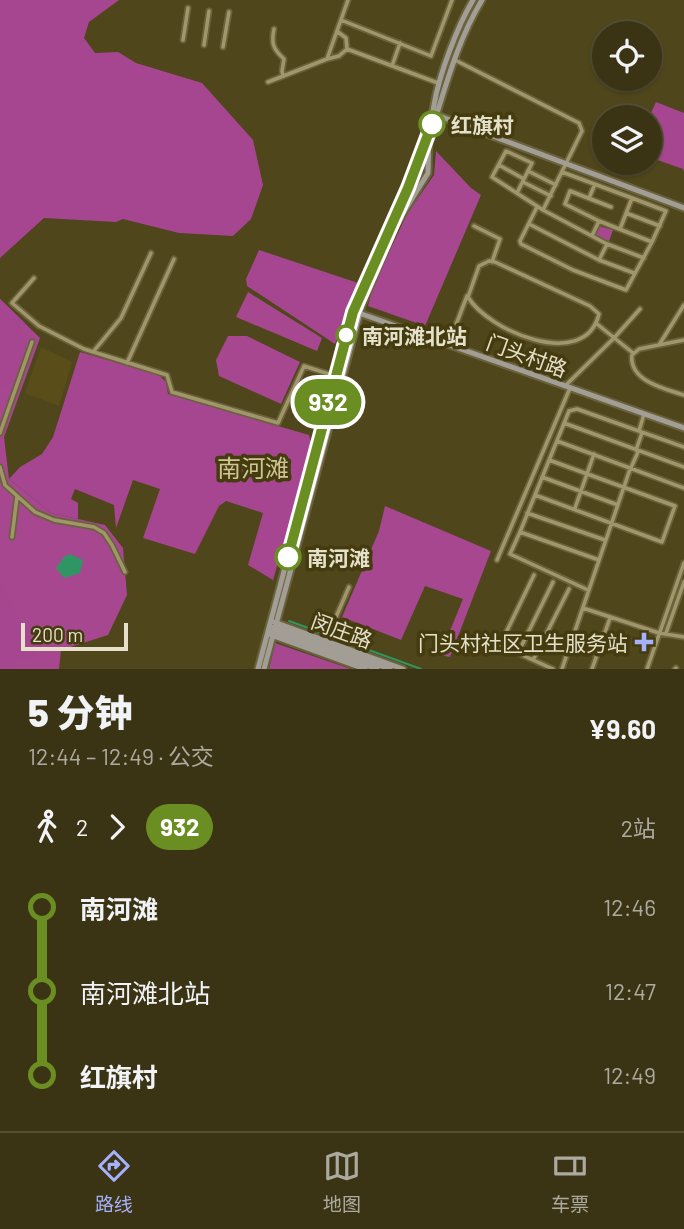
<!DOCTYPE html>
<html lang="zh">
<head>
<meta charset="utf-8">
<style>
  :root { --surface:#3b3414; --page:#423c1d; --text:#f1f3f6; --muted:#acaaa0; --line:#544f34; --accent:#a6b1fc }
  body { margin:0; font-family:Barlow,"Noto Sans SC",sans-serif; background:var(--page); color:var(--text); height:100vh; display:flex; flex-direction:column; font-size:26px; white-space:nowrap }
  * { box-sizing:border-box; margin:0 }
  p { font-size:23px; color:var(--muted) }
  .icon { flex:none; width:38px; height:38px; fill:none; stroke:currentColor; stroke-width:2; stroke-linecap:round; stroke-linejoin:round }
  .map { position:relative; height:669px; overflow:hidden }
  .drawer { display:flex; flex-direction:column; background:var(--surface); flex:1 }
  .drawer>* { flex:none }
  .badge { padding:0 14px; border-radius:23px; font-size:24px; line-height:46px }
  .tools { position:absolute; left:592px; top:21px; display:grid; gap:14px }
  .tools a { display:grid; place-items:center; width:70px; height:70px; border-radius:50%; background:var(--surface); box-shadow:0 2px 5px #0004,0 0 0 2px var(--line); font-size:35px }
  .scale { position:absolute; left:21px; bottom:18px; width:107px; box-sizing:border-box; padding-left:7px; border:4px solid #e5e0c9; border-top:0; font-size:19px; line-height:24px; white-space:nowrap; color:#e5e0c9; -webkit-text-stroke:5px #443b0f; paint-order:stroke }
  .map>.badge { position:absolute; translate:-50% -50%; box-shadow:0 0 0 4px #fff }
  .legs { display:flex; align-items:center; gap:10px; height:77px; padding:0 28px; font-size:23px }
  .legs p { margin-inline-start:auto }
  .summary { display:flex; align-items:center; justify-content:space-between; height:119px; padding:0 28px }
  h1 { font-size:38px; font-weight:800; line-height:52px }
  ul { padding:0 28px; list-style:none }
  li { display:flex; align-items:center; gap:24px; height:84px; font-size:26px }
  li i { display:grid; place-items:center; width:10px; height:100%; margin:0 9px; background:currentColor }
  li i::after { content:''; width:18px; height:18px; margin:-9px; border:5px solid; border-radius:50%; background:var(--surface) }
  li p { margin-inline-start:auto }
  li:first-child i { background:linear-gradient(#0000 50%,currentColor 0) }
  li:last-child i { background:linear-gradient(currentColor 50%,#0000 0) }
  .menu { display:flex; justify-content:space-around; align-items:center; height:98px; border-top:2px solid var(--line); background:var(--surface); font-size:19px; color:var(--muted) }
  .menu a { display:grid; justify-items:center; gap:4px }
  .menu .on { color:var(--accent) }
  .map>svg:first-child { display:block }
  .built { fill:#594e19 }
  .green { fill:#a64790 }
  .forest { fill:#a64690 }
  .water { fill:#2f9663 }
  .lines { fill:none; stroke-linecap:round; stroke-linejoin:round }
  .stream { stroke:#2f9663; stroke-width:2 }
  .street-casing { stroke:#6a623c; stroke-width:7 }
  .secondary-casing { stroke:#6a623c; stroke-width:9 }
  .street { stroke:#a0966a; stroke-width:3.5 }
  .secondary { stroke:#a29e96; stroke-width:5 }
  .line-1-casing { stroke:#fff; stroke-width:16 }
  .line-1 { stroke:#6b8e23; stroke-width:10 }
  .stop-1-dot { fill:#fff; stroke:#6b8e23; stroke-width:3.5 }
  .poi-dot { fill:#a6b1fc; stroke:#443b0f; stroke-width:2.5 }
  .labels { text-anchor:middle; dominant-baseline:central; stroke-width:7; stroke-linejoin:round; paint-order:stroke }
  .stop-label { font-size:21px; font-weight:bold; fill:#e5e0c9; stroke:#443b0f; text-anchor:start }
  .street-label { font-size:21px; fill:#e5e0c9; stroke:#443b0f }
  .poi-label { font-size:21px; fill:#e5e0c9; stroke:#443b0f; text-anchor:end }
  .quarter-label { font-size:24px; fill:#cfc596; stroke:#443b0f }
</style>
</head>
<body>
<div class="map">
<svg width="684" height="669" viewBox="0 0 684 669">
  <rect width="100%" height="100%" fill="#4f461b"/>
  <path class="built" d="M 41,347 L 72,362 L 59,406 L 25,393 Z"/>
  <path class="green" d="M 436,151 L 471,188 L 481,195 L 425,326 L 368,306 L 373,286 L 407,214 L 434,175 Z
    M 599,226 L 613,230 L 608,244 L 594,238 Z
    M 248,292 L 322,338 L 317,351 L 236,317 Z
    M 0,299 L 40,338 L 4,437 L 9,479 L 51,513 L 105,525 L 123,548 L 127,595 L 108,635 L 61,650 L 59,669 L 0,669 Z
    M 228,336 L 247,336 L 300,362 L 281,404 L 219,376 L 216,360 Z
    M 385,506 L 491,551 L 450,657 L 440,655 L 463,599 L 425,586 L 401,640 L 342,617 L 379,531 Z
    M 275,643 L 351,669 L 269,669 Z"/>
  <path class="forest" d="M 0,0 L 119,0 L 89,22 L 84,38 L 95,53 L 118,52 L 136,63 L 202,83 L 253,140 L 263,185 L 251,219 L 233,236 L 179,233 L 123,219 L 116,222 L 44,218 L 0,258 Z
    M 656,102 L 684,113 L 684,172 L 683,169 L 649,157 L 649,117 Z
    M 259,250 L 358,283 L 335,344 L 247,286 L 246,279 Z
    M 0,299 L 25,323 L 19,332 L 27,343 L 12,386 L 0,387 Z
    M 80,352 L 159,375 L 166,382 L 168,394 L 309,435 L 312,446 L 273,580 L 248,565 L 263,513 L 226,501 L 219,506 L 195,554 L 143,538 L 160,489 L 133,480 L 116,528 L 114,505 L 75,489 L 71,499 L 78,503 L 78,519 L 51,513 L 9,479 L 20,467 L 42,454 L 53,437 Z
    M 0,585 L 29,634 L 42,632 L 45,637 L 34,655 L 0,668 Z"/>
  <path class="water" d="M 70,554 L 83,560 L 80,573 L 64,578 L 56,568 L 64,557 Z"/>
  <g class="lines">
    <path class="stream" d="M 289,621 L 421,669"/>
    <defs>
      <path id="street" d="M 341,20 L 431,56 L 452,0
        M 274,29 C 271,43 273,49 284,59 L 282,71 L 283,76
        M 183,40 L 188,8
        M 204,45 L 209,11
        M 223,47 L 229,12
        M 347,49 L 438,83
        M 327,59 L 339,56 L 347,49 L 346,38 L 338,32
        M 455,60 L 579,123 L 582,131 L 543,210 L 592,236 L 599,221 L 565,204 L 570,191 L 611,207
        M 392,66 L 400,43
        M 268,82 L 327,59 L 348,0
        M 499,165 L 524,179
        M 528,171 L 556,185
        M 562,172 L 632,198
        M 523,182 L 551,196
        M 517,193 L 532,163 L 506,151 L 492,177 L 543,210
        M 589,198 L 595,184
        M 537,207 L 520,241 L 521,244 L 573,270 L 626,290 L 652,242
        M 626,213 L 660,226
        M 599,221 L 652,242 L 666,211 L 632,198 L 620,229
        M 529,224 L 599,260 L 634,273
        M 474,226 L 500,239 L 492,262
        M 592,236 L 607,244 L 644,258
        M 599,260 L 607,244
        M 489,261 L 495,262 L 590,306 L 599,314 C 585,372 488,331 468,297 L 479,266 Z
        M 34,278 L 12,303 L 39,326 L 84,349 L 167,375 L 172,392 L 278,423 L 304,366 L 335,376
        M 597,324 L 633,353
        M 684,340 L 639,349 L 632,355 C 629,381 665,389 684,395
        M 449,343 L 467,296
        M 659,345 L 684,305
        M 93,352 L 121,318 L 151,253
        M 127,363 L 174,259
        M 566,385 L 614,338 L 640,309
        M 564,423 L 684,467
        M 0,433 L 32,342
        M 557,441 L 684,488
        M 0,467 L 5,485 L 35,512 L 54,520 L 94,527 L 104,533 L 112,545 L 125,572
        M 542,477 L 618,505
        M 535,495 L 662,542 L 675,506 L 549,460
        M 575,508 L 594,454
        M 527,513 L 605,540
        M 520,532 L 510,554 L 588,590
        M 12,537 L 17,497
        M 497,560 L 570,388
        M 599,560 L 520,532 L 569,411 L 577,409 L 684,447
        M 534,575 L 500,645 L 553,669
        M 583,608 L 659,633 L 684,637
        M 666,633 L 684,582
        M 326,640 L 349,587
        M 518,653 L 553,582
        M 533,660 L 569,589
        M 562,669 L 629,472 L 638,452 L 636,450 L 642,433 L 639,431 L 644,414
        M 592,669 L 610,618
        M 647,669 L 684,563
        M 675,669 L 676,668"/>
      <path id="secondary" d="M 434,114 L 684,208
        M 434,114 L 438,110 C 450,71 461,35 482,0
        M 359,313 L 684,428
        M 274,622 L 403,669
        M 274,627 L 390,669
        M 272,631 L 377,669
        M 271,635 L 365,669
        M 258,669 L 353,312 L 429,133 C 432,123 432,115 434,105 C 439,75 457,27 473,0
        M 264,669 L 362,305 L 395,226 L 428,173 L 429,133"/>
    </defs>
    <use href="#street" class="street-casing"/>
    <use href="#secondary" class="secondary-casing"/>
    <use href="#street" class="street"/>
    <use href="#secondary" class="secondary"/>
  </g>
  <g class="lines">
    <defs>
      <path id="line-1" d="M 288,557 L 353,312 L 408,188 L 432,124"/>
    </defs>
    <use href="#line-1" class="line-1-casing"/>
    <use href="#line-1" class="line-1"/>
  </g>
  <g class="stop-1-dot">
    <circle cx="432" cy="124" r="12"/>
    <circle cx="346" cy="335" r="9"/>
    <circle cx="288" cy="557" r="12"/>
  </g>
  <path class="poi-dot" d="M640.5 631.5h7v7h7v7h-7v7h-7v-7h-7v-7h7z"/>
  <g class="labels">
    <g class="stop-label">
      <text x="451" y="124">红旗村</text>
      <text x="362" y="335">南河滩北站</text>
      <text x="307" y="557">南河滩</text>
    </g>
    <g class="street-label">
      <text transform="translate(527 355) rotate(20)">门头村路</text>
      <text transform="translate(342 630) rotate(20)">闵庄路</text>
    </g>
    <g class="poi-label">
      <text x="628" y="642">门头村社区卫生服务站</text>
    </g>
    <g class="quarter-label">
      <text x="253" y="467">南河滩</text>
    </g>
  </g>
</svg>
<div class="tools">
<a><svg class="icon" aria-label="locate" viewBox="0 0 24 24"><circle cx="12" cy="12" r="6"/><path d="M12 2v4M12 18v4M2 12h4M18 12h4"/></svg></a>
<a><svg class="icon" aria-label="layers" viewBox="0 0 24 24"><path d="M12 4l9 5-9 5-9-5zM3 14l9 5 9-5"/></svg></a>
</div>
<div class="scale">200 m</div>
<b class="badge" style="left:328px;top:402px;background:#6b8e23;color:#fff">932</b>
</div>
<section class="drawer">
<div class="summary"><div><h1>5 分钟</h1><p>12:44 – 12:49 · 公交</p></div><b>¥9.60</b></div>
<div class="legs"><svg class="icon" aria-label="walk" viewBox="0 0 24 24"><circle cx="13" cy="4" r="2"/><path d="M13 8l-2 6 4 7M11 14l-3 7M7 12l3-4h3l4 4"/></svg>2<svg class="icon" aria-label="forward" viewBox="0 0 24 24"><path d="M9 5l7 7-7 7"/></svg><b class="badge" style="background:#6b8e23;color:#fff">932</b><p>2站</p></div>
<ul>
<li><i style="color:#6b8e23"></i><b>南河滩</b><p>12:46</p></li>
<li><i style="color:#6b8e23"></i><span>南河滩北站</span><p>12:47</p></li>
<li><i style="color:#6b8e23"></i><b>红旗村</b><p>12:49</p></li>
</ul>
</section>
<nav class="menu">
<a class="on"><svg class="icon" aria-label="directions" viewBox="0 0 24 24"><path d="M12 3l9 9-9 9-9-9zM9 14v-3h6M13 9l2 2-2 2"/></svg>路线</a>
<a><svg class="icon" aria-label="map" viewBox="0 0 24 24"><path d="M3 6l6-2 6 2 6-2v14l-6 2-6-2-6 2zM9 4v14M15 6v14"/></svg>地图</a>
<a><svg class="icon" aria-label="tickets" viewBox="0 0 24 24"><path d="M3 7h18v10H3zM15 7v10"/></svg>车票</a>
</nav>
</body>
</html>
